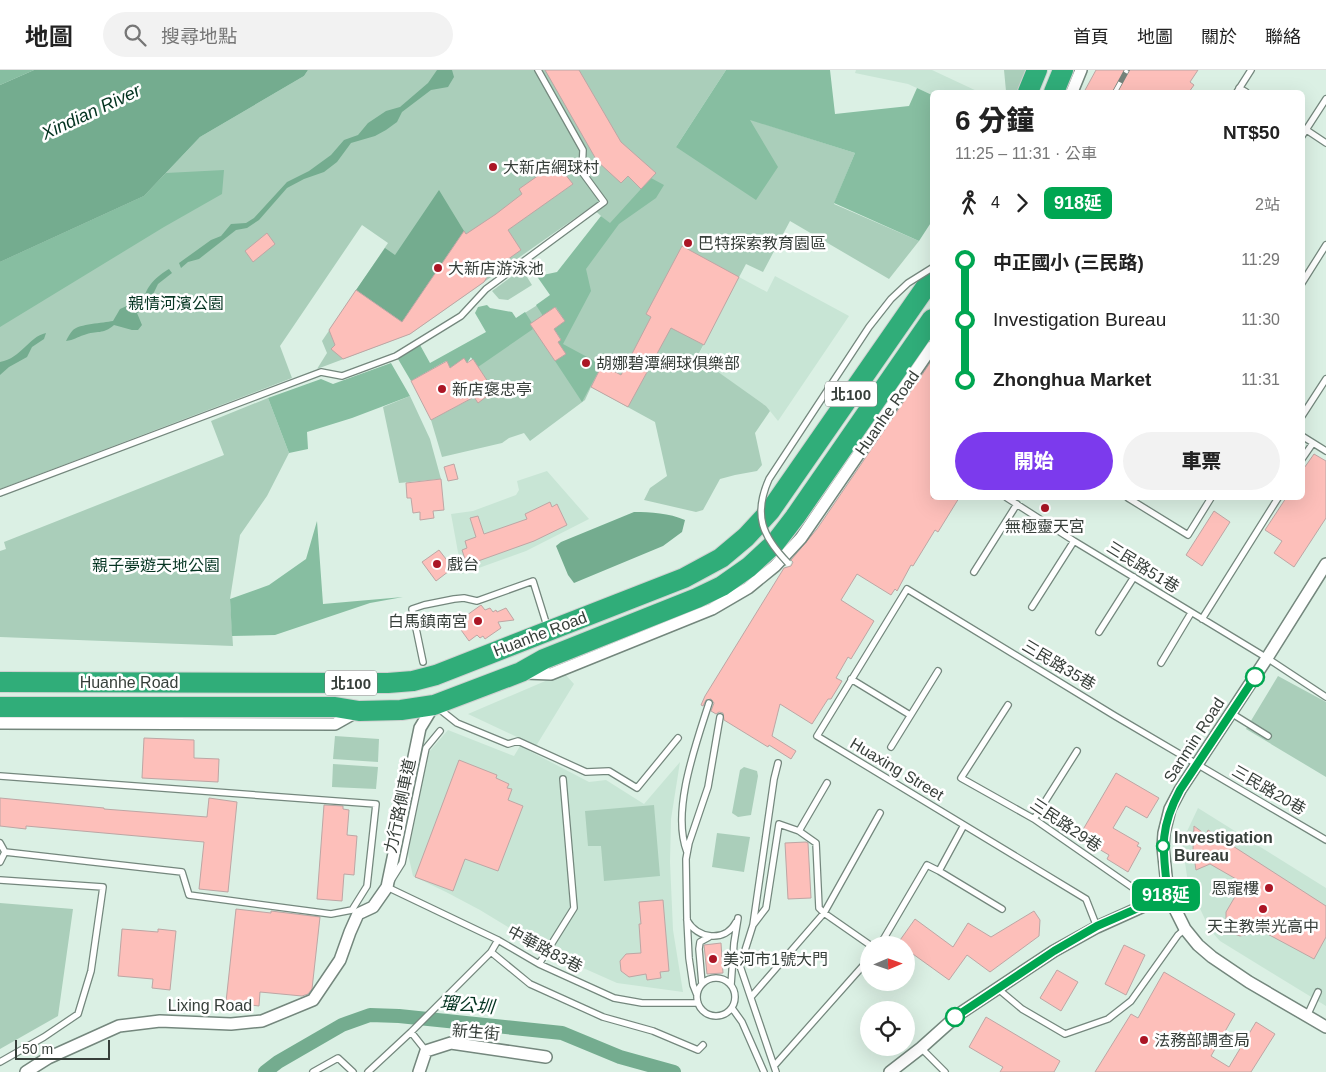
<!DOCTYPE html>
<html lang="zh-TW">
<head>
<meta charset="utf-8">
<style>
  :root { --surface:#fff; --page:#f2f2f2; --text:#222; --muted:#767676; --line:#e0e0e0; --accent:#7c3aed }
  body { margin:0; font-family:Helvetica,"Noto Sans TC",sans-serif; background:var(--page); color:var(--text); height:100vh; display:flex; flex-direction:column; font-size:19px; white-space:nowrap }
  * { box-sizing:border-box; margin:0 }
  p { font-size:16px; color:var(--muted) }
  .icon { flex:none; width:28px; height:28px; fill:none; stroke:currentColor; stroke-width:2; stroke-linecap:round; stroke-linejoin:round }
  .map { position:relative; flex:1; overflow:hidden }
  .panel { position:absolute; left:930px; top:20px; width:375px; height:410px; display:flex; flex-direction:column; background:var(--surface); border-radius:8px; box-shadow:0 5px 20px #0002 }
  .panel>* { flex:none }
  .badge { padding:0 10px; border-radius:8px; font-size:18px; line-height:32px }
  .needle { width:32px; rotate:88deg }
  .tools { position:absolute; left:860px; top:866px; display:grid; gap:10px }
  .tools a { display:grid; place-items:center; width:55px; height:55px; border-radius:50%; background:var(--surface); box-shadow:0 5px 20px #0002; font-size:25px }
  .scale { position:absolute; left:15px; bottom:12px; width:95px; box-sizing:border-box; padding-left:5px; border:2px solid #373f3a; border-top:0; font-size:14px; line-height:18px; white-space:nowrap; color:#373f3a; -webkit-text-stroke:4px #fff; paint-order:stroke }
  .map>.badge { position:absolute; translate:-50% -50%; box-shadow:0 0 0 2px #fff }
  .legs { display:flex; align-items:center; gap:8px; height:55px; padding:0 25px; font-size:16px }
  .legs p { margin-inline-start:auto }
  .overview { display:flex; align-items:center; justify-content:space-between; height:85px; padding:0 25px }
  h1 { font-size:28px; font-weight:800; line-height:38px }
  .primary-button { display:flex; gap:10px; margin-top:auto; padding:10px 25px }
  .primary-button a { flex:1; height:58px; border-radius:30px; background:var(--accent); color:#fff; font-size:20px; font-weight:800; line-height:58px; text-align:center }
  .primary-button a+a { background:var(--page); color:var(--text) }
  ul { padding:0 25px; list-style:none }
  li { display:flex; align-items:center; gap:18px; height:60px; font-size:19px }
  li i { display:grid; place-items:center; width:8px; height:100%; margin:0 6px; background:currentColor }
  li i::after { content:''; width:12px; height:12px; margin:-6px; border:4px solid; border-radius:50%; background:var(--surface) }
  li p { margin-inline-start:auto }
  li:first-child i { background:linear-gradient(#0000 50%,currentColor 0) }
  li:last-child i { background:linear-gradient(currentColor 50%,#0000 0) }
  header { display:flex; align-items:center; gap:30px; box-sizing:border-box; height:70px; padding:0 25px; background:var(--surface); border-bottom:1px solid var(--line) }
  header strong { font-size:24px }
  nav { display:flex; gap:28px; margin-inline-start:auto; font-size:18px }
  .search { width:350px; height:45px; background:var(--page); display:flex; align-items:center; gap:12px; box-sizing:border-box; padding:0 18px; border-radius:28px; color:var(--muted); font-size:19px }
  .map>svg:first-child { display:block }
  .built { fill:#c8e5d5 }
  .green { fill:#aaceba }
  .forest { fill:#87bea1 }
  .water { fill:#74ac8f }
  .lines { fill:none; stroke-linecap:round; stroke-linejoin:round }
  .canal { stroke:#74ac8f; stroke-width:14 }
  .building { fill:#fdbfba; stroke:#bda6a4 }
  .lane-casing { stroke:#74877d; stroke-width:8 }
  .street-casing { stroke:#74877d; stroke-width:14 }
  .highway-casing { stroke:#cfd1d0; stroke-width:22 }
  .lane { stroke:#fff; stroke-width:5.5 }
  .street { stroke:#fff; stroke-width:11 }
  .highway { stroke:#30ad79; stroke-width:20 }
  .rail-casing { stroke:#75827a; stroke-width:5.5 }
  .rail { stroke:#fff; stroke-width:4; stroke-dasharray:11; stroke-linecap:butt }
  .lane-bridge-casing { stroke:#74877d; stroke-width:8; stroke-linecap:butt }
  .lane-bridge { stroke:#fff; stroke-width:5.5 }
  .line-1-casing { stroke:#fff; stroke-width:11 }
  .line-1 { stroke:#00a651; stroke-width:8 }
  .poi-dot { fill:#ab1625; stroke:#fff; stroke-width:2 }
  .stop-1-dot { fill:#fff; stroke:#00a651; stroke-width:2.5 }
  .labels { text-anchor:middle; dominant-baseline:central; stroke-width:5; stroke-linejoin:round; paint-order:stroke }
  .shield { fill:#fff; stroke:#737975; stroke-width:1 }
  .shield-label { font-size:15px; font-weight:bold; fill:#373f3a }
  .poi-label { font-size:16px; fill:#373f3a; stroke:#fff; text-anchor:start }
  .park-label { font-size:16px; fill:#053522; stroke:#fff }
  .street-label { font-size:16px; fill:#373f3a; stroke:#fff }
  .stop-label { font-size:16px; font-weight:bold; fill:#373f3a; stroke:#fff; text-anchor:start }
  .water-label { font-size:18px; font-style:italic; fill:#033320; stroke:#fff }
</style>
</head>
<body>
<header>
<strong>地圖</strong>
<div class="search"><svg class="icon" aria-label="search" viewBox="0 0 24 24"><circle cx="10" cy="10" r="6"/><path d="M15 15l6 6"/></svg>搜尋地點</div>
<nav><a>首頁</a><a>地圖</a><a>關於</a><a>聯絡</a></nav>
</header>
<div class="map">
<svg width="1326" height="1002" viewBox="0 0 1326 1002">
  <rect width="100%" height="100%" fill="#dbf0e4"/>
  <path class="built" d="M 856,0 L 932,0 L 979,22 L 932,22 L 932,25 L 908,14 L 855,3 Z
    M 775,206 L 849,246 L 778,351 L 766,336 L 697,288 L 739,207 L 767,222 Z
    M 547,401 L 589,449 L 526,481 L 462,504 L 451,444 L 473,441 L 516,425 L 519,420 L 517,411 Z
    M 564,603 L 574,614 L 536,676 L 468,644 Z
    M 448,660 L 514,686 L 520,676 L 589,712 L 606,710 L 644,734 L 680,692 L 671,749 L 670,792 L 673,860 L 683,922 L 617,913 L 554,885 L 480,840 L 446,822 L 413,806 L 408,784 L 429,682 Z
    M 1198,738 L 1326,818 L 1326,936 L 1220,871 L 1210,860 L 1188,813 L 1182,772 Z"/>
  <path class="green" d="M 308,0 L 726,0 L 676,77 L 749,49 L 855,83 L 834,134 L 919,171 L 889,209 L 790,151 L 763,202 L 746,194 L 697,287 L 766,336 L 770,341 L 755,363 L 762,395 L 757,401 L 735,405 L 720,409 L 703,440 L 696,442 L 644,430 L 650,418 L 667,406 L 655,352 L 591,317 L 585,330 L 530,371 L 524,363 L 509,368 L 502,373 L 442,387 L 431,350 L 474,327 L 478,332 L 494,321 L 466,280 L 574,212 L 610,154 L 591,137 L 410,264 L 317,299 L 327,283 L 322,271 L 388,173 L 362,155 L 280,276 L 292,308 L 0,419 L 0,192 L 144,126 L 200,67 L 304,6 Z
    M 1004,0 L 1027,0 L 1018,22 L 1006,21 Z
    M 522,199 L 532,215 L 508,230 L 499,229 L 492,221 Z
    M 410,326 L 430,369 L 441,409 L 399,413 L 383,337 Z
    M 268,328 L 289,383 L 267,426 L 240,465 L 230,529 L 233,576 L 0,567 L 0,481 L 6,479 L 4,472 L 224,385 L 211,351 Z
    M 1278,606 L 1326,632 L 1326,707 L 1246,659 Z
    M 335,666 L 379,669 L 378,692 L 333,689 Z
    M 333,694 L 378,697 L 376,719 L 332,717 Z
    M 744,697 L 757,701 L 758,706 L 751,745 L 738,747 L 732,743 L 740,700 Z
    M 654,735 L 660,806 L 604,811 L 601,776 L 588,776 L 585,741 Z
    M 717,763 L 750,767 L 744,802 L 712,797 Z
    M 0,833 L 73,839 L 58,946 L 0,979 Z"/>
  <path class="forest" d="M 0,0 L 34,0 L 0,15 Z
    M 726,0 L 830,0 L 835,44 L 909,36 L 917,18 L 932,25 L 932,151 L 919,171 L 834,133 L 855,83 L 750,50 L 778,97 L 756,130 L 676,77 Z
    M 224,100 L 222,124 L 164,157 L 0,257 L 0,192 L 144,126 L 166,103 Z
    M 651,108 L 664,115 L 656,128 L 619,154 L 586,199 L 591,221 L 563,274 L 602,295 L 582,332 L 555,291 L 565,284 L 558,272 L 561,269 L 554,259 L 565,251 L 556,237 L 543,246 L 536,235 L 550,225 L 529,195 L 543,205 L 557,202 L 601,146 L 610,153 Z
    M 487,235 L 490,238 L 512,242 L 516,248 L 525,242 L 532,253 L 530,254 L 533,259 L 478,297 L 471,287 L 467,293 L 464,289 L 450,298 L 446,291 L 411,311 L 398,289 L 420,275 L 430,293 L 486,262 L 475,243 L 478,237 Z
    M 391,293 L 410,326 L 352,348 L 307,362 L 308,379 L 289,383 L 268,328 L 321,309 L 333,314 Z
    M 317,451 L 323,534 L 403,527 L 370,533 L 275,565 L 232,566 L 230,529 L 269,515 L 306,489 Z"/>
  <path class="water" d="M 34,0 L 308,0 L 304,6 L 200,67 L 144,126 L 0,192 L 0,15 Z
    M 437,0 L 452,0 L 454,7 L 448,17 L 431,20 L 402,42 L 397,52 L 386,60 L 375,66 L 351,73 L 337,92 L 324,102 L 304,109 L 287,118 L 259,150 L 247,158 L 236,160 L 199,189 L 188,192 L 181,198 L 179,193 L 211,170 L 221,166 L 231,154 L 246,153 L 254,148 L 287,112 L 309,101 L 331,85 L 344,70 L 358,65 L 368,53 L 386,41 L 400,37 L 428,13 Z
    M 439,120 L 464,161 L 402,252 L 356,220 L 385,178 L 395,185 Z
    M 169,199 L 172,203 L 158,214 L 146,239 L 137,243 L 142,255 L 138,260 L 132,260 L 114,255 C 103,265 97,260 84,265 C 77,267 74,270 66,271 C 68,267 70,263 73,260 C 79,254 103,253 113,251 L 120,239 L 131,234 L 133,239 L 140,238 L 144,234 C 143,218 157,206 169,199 Z
    M 46,263 L 44,269 L 32,277 L 27,287 L 9,297 L 0,305 L 0,292 C 22,288 28,267 46,263 Z
    M 634,442 C 651,442 669,443 685,450 L 682,462 L 663,476 L 574,513 L 568,505 L 556,476 L 561,472 Z"/>
  <g class="lines">
    <path class="canal" d="M 265,1002 L 278,992 L 342,955 L 370,945 L 399,946 L 562,963 L 620,987 L 674,1002"/>
  </g>
  <path class="building" d="M 545,0 L 579,0 L 621,72 L 656,103 L 641,119 L 628,106 L 621,113 L 597,91 Z
    M 1096,0 L 1198,0 L 1190,12 L 1194,15 L 1189,22 L 1084,22 Z
    M 556,93 L 573,114 L 508,160 L 521,180 L 490,202 L 484,212 L 410,264 L 343,289 L 331,279 L 335,275 L 329,260 L 356,220 L 402,252 L 464,161 L 466,164 L 496,144 L 522,124 L 519,119 Z
    M 267,163 L 275,174 L 253,192 L 245,181 Z
    M 682,176 L 739,207 L 704,275 L 671,258 L 628,337 L 591,317 L 602,295 L 621,305 L 651,247 L 646,244 Z
    M 555,237 L 565,251 L 554,259 L 561,270 L 558,272 L 566,284 L 555,291 L 530,254 Z
    M 464,288 L 467,293 L 473,289 L 494,321 L 478,333 L 474,327 L 431,350 L 411,311 L 447,291 L 450,298 Z
    M 932,290 L 932,428 L 959,428 L 938,462 L 935,460 L 913,496 L 911,495 L 897,521 L 895,519 L 891,525 L 857,504 L 841,530 L 874,551 L 851,589 L 848,587 L 836,608 L 842,611 L 831,629 L 828,629 L 812,654 L 780,634 L 772,666 L 796,681 L 791,689 L 769,675 L 768,677 L 724,650 L 723,643 L 719,642 L 716,644 L 711,641 L 714,633 L 711,629 L 706,630 L 703,636 L 701,635 L 705,626 L 784,498 L 791,496 L 793,492 L 791,490 L 817,459 Z
    M 1314,384 L 1326,391 L 1326,448 L 1294,497 L 1274,483 L 1282,471 L 1265,460 L 1286,428 L 1302,428 L 1302,401 Z
    M 454,394 L 458,409 L 448,411 L 444,397 Z
    M 441,409 L 444,440 L 433,441 L 434,448 L 420,450 L 420,442 L 413,443 L 411,428 L 407,428 L 406,413 Z
    M 550,432 L 552,437 L 557,434 L 567,455 L 534,471 L 467,495 L 462,480 L 467,478 L 465,471 L 476,467 L 470,448 L 478,446 L 484,464 L 527,449 L 525,444 Z
    M 1214,441 L 1230,452 L 1202,496 L 1186,485 Z
    M 439,480 L 453,498 L 436,511 L 422,492 Z
    M 481,535 L 485,540 L 490,538 L 493,542 L 496,540 L 497,542 L 506,538 L 514,550 L 498,552 L 501,558 L 485,569 L 483,566 L 480,568 L 477,565 L 469,571 L 456,553 Z
    M 144,668 L 194,670 L 194,688 L 219,689 L 218,712 L 142,708 Z
    M 459,690 L 497,705 L 496,708 L 509,714 L 507,718 L 512,719 L 508,730 L 523,736 L 498,801 L 465,789 L 453,821 L 415,807 Z
    M 1116,703 L 1159,728 L 1147,748 L 1126,736 L 1113,758 L 1139,773 L 1137,776 L 1141,778 L 1128,802 L 1107,789 L 1109,785 L 1087,772 L 1089,768 L 1081,763 Z
    M 0,728 L 104,738 L 104,739 L 207,747 L 209,728 L 237,732 L 228,822 L 199,819 L 204,772 L 26,756 L 26,759 L 0,756 Z
    M 324,735 L 343,736 L 343,739 L 349,740 L 347,765 L 357,766 L 354,805 L 344,804 L 342,831 L 317,829 Z
    M 1194,756 L 1206,765 L 1208,760 L 1326,836 L 1326,867 L 1314,889 L 1262,861 L 1240,866 L 1232,863 L 1226,854 L 1226,842 L 1243,813 L 1210,794 L 1196,800 L 1193,780 Z
    M 806,772 L 808,773 L 811,828 L 788,829 L 785,773 Z
    M 663,830 L 669,901 L 660,902 L 661,908 L 647,910 L 646,904 L 629,907 L 621,901 L 620,891 L 626,884 L 641,883 L 639,854 L 641,854 L 639,832 Z
    M 236,839 L 271,843 L 271,841 L 320,847 L 312,919 L 308,924 L 302,926 L 260,922 L 259,936 L 226,932 Z
    M 1034,841 L 1040,850 L 1039,866 L 990,902 L 967,885 L 949,910 L 906,879 L 906,875 L 901,875 L 898,873 L 915,849 L 953,877 L 968,853 L 991,867 Z
    M 122,859 L 158,862 L 158,859 L 176,861 L 170,920 L 152,918 L 153,909 L 118,906 Z
    M 721,873 L 723,903 L 707,904 L 704,875 Z
    M 1124,875 L 1145,885 L 1126,925 L 1105,914 Z
    M 1057,900 L 1078,912 L 1061,941 L 1040,928 Z
    M 1164,902 L 1235,944 L 1211,986 L 1229,997 L 1256,952 L 1275,964 L 1251,1002 L 1095,1002 L 1131,944 L 1138,948 Z
    M 986,947 L 1060,991 L 1054,1002 L 1000,1002 L 1003,997 L 969,977 Z"/>
  <g class="lines">
    <defs>
      <path id="lane" d="M 1239,18 L 1246,22
        M 1237,22 L 1251,0
        M 1302,57 L 1326,73
        M 1302,66 L 1326,29
        M 1302,213 L 1326,175
        M 1302,346 L 1326,309
        M 1302,366 L 1326,381
        M 1302,389 L 1313,373
        M 0,423 L 321,302 L 342,306 L 396,286 L 461,246 L 486,219 L 604,132 L 582,102 L 583,80 L 538,0
        M 1007,428 L 1074,471 L 1267,588 L 1326,627
        M 1128,428 L 1188,465 L 1211,428
        M 974,502 L 1017,434
        M 1032,537 L 1074,471
        M 1202,549 L 1278,428
        M 1099,562 L 1134,507
        M 423,592 L 412,539 L 424,535 L 454,529 L 464,528 L 477,531 L 533,511 L 548,559
        M 1161,593 L 1191,543
        M 851,609 L 910,645
        M 1008,635 L 961,708 L 1034,749 L 1152,831
        M 438,638 L 457,653 L 508,674 L 518,671 L 586,702 L 609,701 L 637,718 L 678,668
        M 1231,643 L 1268,666
        M 440,661 L 426,678 L 402,793 L 387,817 L 498,870 L 539,894 L 614,928 L 642,933 L 698,933
        M 891,677 L 938,601
        M 0,706 L 376,734 L 367,816 L 352,840 L 331,844 L 189,825 L 182,802 L 5,782
        M 1034,749 L 1077,681
        M 799,761 L 827,713
        M 0,773 L 5,782 L 0,792
        M 687,782 C 671,741 696,674 709,633
        M 939,801 L 1002,839
        M 0,810 L 103,817 L 91,901 L 78,944 L 44,967 L 0,992
        M 687,850 C 697,869 725,873 736,852
        M 753,855 L 766,838 L 779,754 L 799,761 L 816,773 L 819,838 L 824,843 L 870,875
        M 1097,857 L 1086,829 L 817,666 L 907,519 L 1115,646 L 1326,770
        M 880,875 L 927,795 L 939,801 L 964,755
        M 491,882 L 530,914 L 603,947 L 653,961 L 698,980 L 703,975
        M 539,894 L 574,838 L 563,709
        M697 927a19 19 0 1 1 38 0a19 19 0 1 1-38 0Z
        M 702,914 L 699,879 L 700,872 L 709,867
        M 731,915 L 734,873 L 738,848
        M 997,918 L 1022,939 L 1065,964 L 1108,949 L 1131,931 L 1178,865 L 1185,859
        M 697,925 L 693,915 L 689,888 L 687,849 L 686,789 L 689,773 L 708,717 L 720,647
        M 751,927 L 824,843 L 880,743
        M 732,938 L 742,952 L 764,1002
        M 1307,946 L 1318,922
        M 411,962 L 426,981
        M 921,978 L 945,1002
        M 774,996 L 869,889
        M 313,1002 L 338,988 L 353,1002
        M 368,1002 L 411,962 L 491,882 L 498,870
        M 776,1002 L 740,896 L 753,855 L 774,709 L 778,693"/>
      <path id="street" d="M 1072,22 L 1081,0
        M 1326,494 L 1267,588 L 1180,720 L 1170,739 L 1164,763 L 1163,777 L 1168,825 L 1185,859 L 1198,875 L 1212,887 L 1249,912 L 1326,957
        M 525,603 L 551,604 L 712,539 L 748,518 L 775,496 L 801,468 L 932,277
        M 0,653 L 335,654 L 358,641
        M 26,1002 L 48,988 L 119,956 L 160,951 L 231,954 L 262,951 L 313,930 L 340,890 L 350,862 L 358,844 L 373,837 L 387,817 L 420,658 L 434,635
        M 419,1002 L 426,981 L 451,973 L 546,987
        M 890,1002 L 921,978 L 959,944 L 1054,881 L 1097,857 L 1168,825"/>
      <path id="highway" d="M 1028,22 L 1037,0
        M 1054,22 L 1063,0
        M 0,612 L 388,613 L 413,611 L 436,605 L 684,508 L 721,488 L 746,467 L 770,441 L 932,208
        M 0,637 L 335,637 L 359,641 L 401,640 L 434,635 L 521,602 L 544,589 L 697,528 L 722,516 L 749,497 L 775,473 L 795,447 L 932,249"/>
    </defs>
    <use href="#lane" class="lane-casing"/>
    <use href="#street" class="street-casing"/>
    <use href="#highway" class="highway-casing"/>
    <use href="#lane" class="lane"/>
    <use href="#street" class="street"/>
    <use href="#highway" class="highway"/>
    <defs>
      <path id="rail" d="M 1115,22 L 1127,0"/>
    </defs>
    <use href="#rail" class="rail-casing"/>
    <use href="#rail" class="rail"/>
    <defs>
      <path id="lane-bridge" d="M 788,493 C 762,466 753,445 769,409 L 869,257 L 891,229 L 908,213 L 932,198"/>
    </defs>
    <use href="#lane-bridge" class="lane-bridge-casing"/>
    <use href="#lane-bridge" class="lane-bridge"/>
  </g>
  <g class="lines">
    <defs>
      <path id="line-1" d="M 955,947 L 1054,881 L 1097,856 L 1168,825 C 1163,781 1158,761 1180,720 L 1255,607"/>
    </defs>
    <use href="#line-1" class="line-1-casing"/>
    <use href="#line-1" class="line-1"/>
  </g>
  <g class="poi-dot">
    <circle cx="493" cy="97" r="5"/>
    <circle cx="688" cy="173" r="5"/>
    <circle cx="438" cy="198" r="5"/>
    <circle cx="586" cy="293" r="5"/>
    <circle cx="442" cy="319" r="5"/>
    <circle cx="1045" cy="438" r="5"/>
    <circle cx="437" cy="494" r="5"/>
    <circle cx="478" cy="551" r="5"/>
    <circle cx="1269" cy="818" r="5"/>
    <circle cx="1263" cy="839" r="5"/>
    <circle cx="713" cy="889" r="5"/>
    <circle cx="1144" cy="970" r="5"/>
  </g>
  <g class="stop-1-dot">
    <circle cx="1255" cy="607" r="9"/>
    <circle cx="1163" cy="776" r="6"/>
    <circle cx="955" cy="947" r="9"/>
  </g>
  <g class="labels">
    <g class="shield">
      <rect x="825" y="311.5" width="52" height="25" rx="4"/>
      <rect x="325" y="600.5" width="52" height="25" rx="4"/>
    </g>
    <g class="shield-label">
      <text x="851" y="324">北100</text>
      <text x="351" y="613">北100</text>
    </g>
    <g class="poi-label">
      <text x="503" y="97">大新店網球村</text>
      <text x="698" y="173">巴特探索教育園區</text>
      <text x="448" y="198">大新店游泳池</text>
      <text x="596" y="293">胡娜碧潭網球俱樂部</text>
      <text x="452" y="319">新店褒忠亭</text>
      <text x="1045" y="456" text-anchor="middle">無極靈天宮</text>
      <text x="447" y="494">戲台</text>
      <text x="468" y="551" text-anchor="end">白馬鎮南宮</text>
      <text x="1259" y="818" text-anchor="end">恩寵樓</text>
      <text x="1263" y="856" text-anchor="middle">天主教崇光高中</text>
      <text x="723" y="889">美河市1號大門</text>
      <text x="1154" y="970">法務部調查局</text>
    </g>
    <g class="park-label">
      <text x="176" y="233">親情河濱公園</text>
      <text x="156" y="495">親子夢遊天地公園</text>
    </g>
    <g class="street-label">
      <text transform="translate(887 343) rotate(-55)">Huanhe Road</text>
      <text transform="translate(1143 497) rotate(32)">三民路51巷</text>
      <text transform="translate(540 564) rotate(-21)">Huanhe Road</text>
      <text transform="translate(1059 595) rotate(31)">三民路35巷</text>
      <text x="129" y="612">Huanhe Road</text>
      <text transform="translate(1194 670) rotate(-57)">Sanmin Road</text>
      <text transform="translate(897 699) rotate(31)">Huaxing Street</text>
      <text transform="translate(1269 720) rotate(30)">三民路20巷</text>
      <text transform="translate(400 736) rotate(-78)">力行路側車道</text>
      <text transform="translate(1066 755) rotate(34)">三民路29巷</text>
      <text transform="translate(545 879) rotate(28)">中華路83巷</text>
      <text x="210" y="935">Lixing Road</text>
      <text transform="translate(476 962) rotate(5)">新生街</text>
    </g>
    <g class="stop-label">
      <text x="1174" y="767">Investigation<tspan x="1174" dy="18">Bureau</tspan></text>
    </g>
    <g class="water-label">
      <text transform="translate(91 42) rotate(-25)">Xindian River</text>
      <text transform="translate(467 935) rotate(5)">瑠公圳</text>
    </g>
  </g>
</svg>
<div class="tools">
<a><svg class="needle" viewBox="-14 -14 28 28"><path d="M0-13l5 13h-10z" fill="#e53935"/><path d="M0 13l5-13h-10z" fill="#767676"/></svg></a>
<a><svg class="icon" aria-label="locate" viewBox="0 0 24 24"><circle cx="12" cy="12" r="6"/><path d="M12 2v4M12 18v4M2 12h4M18 12h4"/></svg></a>
</div>
<div class="scale">50 m</div>
<b class="badge" style="left:1166px;top:825px;background:#00a651;color:#fff">918延</b>
<section class="panel">
<div class="overview"><div><h1>6 分鐘</h1><p>11:25 – 11:31 · 公車</p></div><b>NT$50</b></div>
<div class="legs"><svg class="icon" aria-label="walk" viewBox="0 0 24 24"><circle cx="13" cy="4" r="2"/><path d="M13 8l-2 6 4 7M11 14l-3 7M7 12l3-4h3l4 4"/></svg>4<svg class="icon" aria-label="forward" viewBox="0 0 24 24"><path d="M9 5l7 7-7 7"/></svg><b class="badge" style="background:#00a651;color:#fff">918延</b><p>2站</p></div>
<ul>
<li><i style="color:#00a651"></i><b>中正國小 (三民路)</b><p>11:29</p></li>
<li><i style="color:#00a651"></i><span>Investigation Bureau</span><p>11:30</p></li>
<li><i style="color:#00a651"></i><b>Zhonghua Market</b><p>11:31</p></li>
</ul>
<div class="primary-button"><a>開始</a><a>車票</a></div>
</section>
</div>
</body>
</html>
